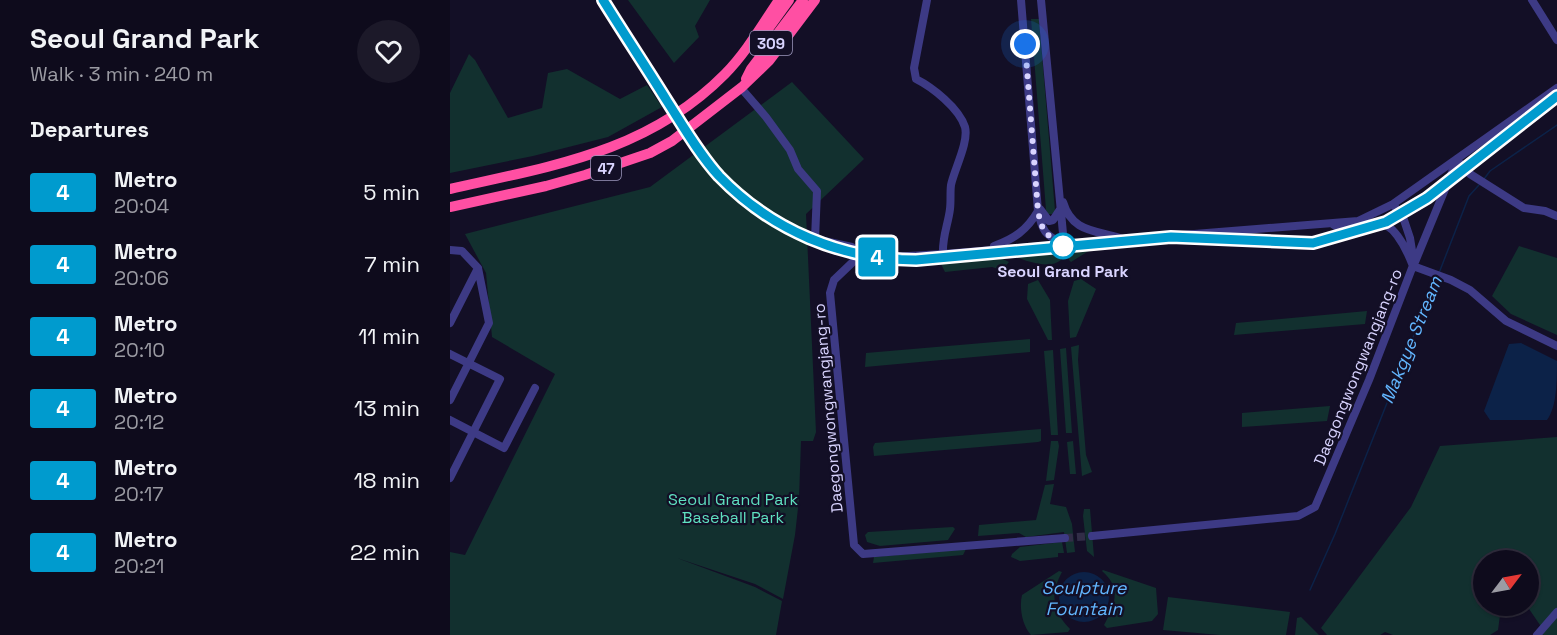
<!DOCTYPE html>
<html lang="en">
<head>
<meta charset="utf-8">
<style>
  :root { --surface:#0e0b1c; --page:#1c1929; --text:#f1f3f6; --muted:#9b9ba3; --line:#2e2b3b }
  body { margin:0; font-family:"Space Grotesk",sans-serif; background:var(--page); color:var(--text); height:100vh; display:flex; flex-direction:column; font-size:22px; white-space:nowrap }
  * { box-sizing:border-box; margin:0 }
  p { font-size:20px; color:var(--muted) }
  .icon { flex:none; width:33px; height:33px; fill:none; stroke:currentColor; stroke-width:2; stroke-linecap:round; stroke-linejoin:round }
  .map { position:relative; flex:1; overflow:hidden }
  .side { display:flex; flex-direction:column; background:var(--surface); width:450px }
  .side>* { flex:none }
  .badge { padding:0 12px; border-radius:4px; font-size:21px; line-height:39px }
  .needle { width:39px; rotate:58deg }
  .tools { position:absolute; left:1023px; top:550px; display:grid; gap:12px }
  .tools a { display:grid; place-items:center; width:66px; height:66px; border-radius:50%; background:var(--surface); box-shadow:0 2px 4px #0004,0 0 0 2px var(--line); font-size:30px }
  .you { position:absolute; width:30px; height:30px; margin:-15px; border:4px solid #fff; border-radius:50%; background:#1a73e8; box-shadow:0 0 0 9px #1a73e833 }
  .map>.badge { position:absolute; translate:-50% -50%; box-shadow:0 0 0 3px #fff }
  h2 { padding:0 30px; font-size:22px; line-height:54px }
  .round { display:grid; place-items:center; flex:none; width:63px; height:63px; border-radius:32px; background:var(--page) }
  .headline { display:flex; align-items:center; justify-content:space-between; height:102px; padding:0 30px }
  h1 { font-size:28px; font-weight:700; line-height:45px }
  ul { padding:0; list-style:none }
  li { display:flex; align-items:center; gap:18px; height:72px; padding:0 30px }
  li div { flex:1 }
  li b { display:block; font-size:22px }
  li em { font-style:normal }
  li .badge { min-width:66px; font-weight:700; text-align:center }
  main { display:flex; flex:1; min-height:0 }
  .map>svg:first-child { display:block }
  .green { fill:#12302f }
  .water { fill:#0c2248 }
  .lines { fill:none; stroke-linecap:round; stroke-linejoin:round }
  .stream { stroke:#0c2248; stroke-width:1.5 }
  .minor-tunnel { stroke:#312d47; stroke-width:8; stroke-dasharray:8 4; stroke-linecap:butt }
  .minor { stroke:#3d3a85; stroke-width:8 }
  .highway { stroke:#ff4fa3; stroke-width:10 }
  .line-casing { stroke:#fff; stroke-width:14 }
  .line { stroke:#009bce; stroke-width:9 }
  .walk { stroke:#d9d4ff; stroke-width:6; stroke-dasharray:0 10.8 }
  .stop-dot { fill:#fff; stroke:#009bce; stroke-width:3 }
  .labels { text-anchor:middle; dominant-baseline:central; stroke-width:4.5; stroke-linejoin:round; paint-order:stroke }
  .shield { fill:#130f26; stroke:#9e99be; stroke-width:1.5 }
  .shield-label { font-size:15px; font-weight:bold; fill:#d9d4ff }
  .stop-label { font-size:16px; font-weight:bold; fill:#d9d4ff; stroke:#130f26 }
  .street-label { font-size:16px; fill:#d9d4ff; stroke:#130f26 }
  .park-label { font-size:16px; fill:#5fe0c0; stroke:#130f26 }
  .water-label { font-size:18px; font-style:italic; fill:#62b6ff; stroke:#130f26 }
</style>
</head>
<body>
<main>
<section class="side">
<div class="headline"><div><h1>Seoul Grand Park</h1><p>Walk · 3 min · 240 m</p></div><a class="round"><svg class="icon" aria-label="heart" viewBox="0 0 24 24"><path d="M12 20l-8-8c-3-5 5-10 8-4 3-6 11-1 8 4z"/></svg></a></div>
<h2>Departures</h2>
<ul>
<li><span class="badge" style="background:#009bce;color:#fff">4</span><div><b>Metro</b><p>20:04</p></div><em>5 min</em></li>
<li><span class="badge" style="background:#009bce;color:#fff">4</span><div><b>Metro</b><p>20:06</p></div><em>7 min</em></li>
<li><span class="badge" style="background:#009bce;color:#fff">4</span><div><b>Metro</b><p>20:10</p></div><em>11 min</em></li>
<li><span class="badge" style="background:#009bce;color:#fff">4</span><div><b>Metro</b><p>20:12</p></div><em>13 min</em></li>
<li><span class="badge" style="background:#009bce;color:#fff">4</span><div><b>Metro</b><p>20:17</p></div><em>18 min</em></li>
<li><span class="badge" style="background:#009bce;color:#fff">4</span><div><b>Metro</b><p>20:21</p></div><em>22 min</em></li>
</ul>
</section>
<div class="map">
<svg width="1107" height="635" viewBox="0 0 1107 635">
  <rect width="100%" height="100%" fill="#130f26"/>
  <path class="green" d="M 178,0 L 260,0 L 245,26 L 249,37 L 224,63 Z
    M 581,19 L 589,19 L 605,211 L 602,214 L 598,214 L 596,210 Z
    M 19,54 L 25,60 L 58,118 L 92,108 L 98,73 L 117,69 L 170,99 L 197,85 L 212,107 L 158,137 L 83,156 L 0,173 L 0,93 Z
    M 342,82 L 414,159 L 356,214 L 366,432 L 363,441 L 351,441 L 349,499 L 345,535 L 333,599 L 305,584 L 227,558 L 305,587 L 332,601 L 326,635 L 0,635 L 0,552 L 15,555 L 105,374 L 42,337 L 36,273 L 15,234 L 200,187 Z
    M 1069,246 L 1107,258 L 1107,335 L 1061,314 L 1042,296 Z
    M 645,247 L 621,262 L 619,260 L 618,251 Z
    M 610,251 L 611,260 C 598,271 572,259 558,254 Z
    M 547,256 L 559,262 L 552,270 L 542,267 L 495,272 L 491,264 L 492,259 Z
    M 631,279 L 646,289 L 626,337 L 620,338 L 618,301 L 624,281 Z
    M 588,280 L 600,300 L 602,340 L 598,340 L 577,299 L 578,284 Z
    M 917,311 L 915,324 L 784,335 L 786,323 Z
    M 580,339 L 580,352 L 415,367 L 416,353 Z
    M 629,345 L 628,360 L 636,455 L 642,472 L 632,476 L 621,347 Z
    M 616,348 L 622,433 L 616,433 L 610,349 Z
    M 603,350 L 608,435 L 601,435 L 594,351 Z
    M 880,406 L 877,421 L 792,427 L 792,413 Z
    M 591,429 L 591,441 L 588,442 L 424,456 L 423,447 L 425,443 Z
    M 1107,437 L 1107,635 L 1091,635 L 1090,625 L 1077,606 L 1078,606 L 1078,561 L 1034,561 L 1034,606 L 1061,606 L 1050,615 L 1048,630 L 1040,635 L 943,635 L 935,632 L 930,635 L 877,635 L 871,628 L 961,507 L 990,446 Z
    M 601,441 L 608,441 L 609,446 L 604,480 L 596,481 Z
    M 623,441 L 626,474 L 620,474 L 617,442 Z
    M 604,484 L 600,504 L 616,507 L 622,524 L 625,552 L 617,553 L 614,532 L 576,537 L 569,533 L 528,536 L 529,525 L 586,520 L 595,485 Z
    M 634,509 L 640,509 L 644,557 L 637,551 L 633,516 Z
    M 503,527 L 505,529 L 498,540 L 430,546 L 417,542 L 415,535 L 418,532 Z
    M 612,542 L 614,553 L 608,553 L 608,557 L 570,561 L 561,557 L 562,554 L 570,547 Z
    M 516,549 L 513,555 L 423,563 L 424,557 Z
    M 653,570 L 706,588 L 708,614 L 702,621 L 657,628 L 654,625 C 665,605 672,588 652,571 Z
    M 609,571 L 612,572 C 600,594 602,611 620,629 L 618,632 L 581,635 C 572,625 569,607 572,595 Z
    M 718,597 L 840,612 L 836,635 L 770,635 L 713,630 Z
    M 851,617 L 869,635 L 845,635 L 847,618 Z"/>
  <path class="water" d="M 1071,343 L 1107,361 C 1107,380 1107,407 1097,420 L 1040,420 L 1034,411 L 1059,344 Z
    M609 597a25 25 0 1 1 50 0a25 25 0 1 1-50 0Z"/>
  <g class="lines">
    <path class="stream" d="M 1034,179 L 1040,171 L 1107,125
      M 989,273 L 1019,196 L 1029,185
      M 860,590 L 885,534 L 987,277"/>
    <path class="minor-tunnel" d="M 615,538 L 642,536"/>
    <path class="minor" d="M 477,0 L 464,68 L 466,79 C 482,87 509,108 515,127 C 519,142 504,170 501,185 C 500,193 501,201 500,209 C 498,225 492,237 493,254
      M 571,0 L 588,211 C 592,231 595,235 613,244
      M 591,0 L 614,244
      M 1082,0 L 1107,40
      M 291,88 L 316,117 L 340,150 L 348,169 L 367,191 L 365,239 L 402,247 L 406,259
      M 613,202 C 622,232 644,230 670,238
      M 590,209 L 599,221 L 603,220 L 611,208
      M 884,225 L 891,228 L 936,225 C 948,232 958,253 963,266 L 1001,280 L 1020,290 L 1056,321 L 1107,346
      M 544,246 C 564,239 577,230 588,211
      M 0,250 L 12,251 L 28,268 L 39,323 L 0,400
      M 965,262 L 1007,160 L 1020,174 L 1074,208 L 1095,211 L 1107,216
      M 0,323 L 28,268
      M 0,354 L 50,379 L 0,478
      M 0,420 L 54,448 L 85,388
      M 642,536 L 848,516 L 865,507 L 919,380 L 964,263 L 960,238 L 954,220 L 943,204
      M 615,538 L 413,554 L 404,545 L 380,293 L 384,280 L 406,259 L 493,254 L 908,221 L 943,204 L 1107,88
      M 1087,635 L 1107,612"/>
    <path class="highway" d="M 318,29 L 339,0
      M 296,79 L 301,69 L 353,0
      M 0,189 C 102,166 198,152 275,74 C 296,53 312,25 329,0
      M 0,207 L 96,186 L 135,175 L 200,153 L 222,141 L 292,87 L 319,61 L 365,0"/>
  </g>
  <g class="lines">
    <defs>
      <path id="line" d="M 153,0 C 174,34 196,67 217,101 C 233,126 249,154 269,176 C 321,230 392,260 466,260 L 721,237 L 863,243 L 936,222 L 977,198 L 1107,96"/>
    </defs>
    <use href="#line" class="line-casing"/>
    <use href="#line" class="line"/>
    <path class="walk" d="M 575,44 L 588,211 C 592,232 595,235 614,244 L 613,246"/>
  </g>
  <circle class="stop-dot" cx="613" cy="246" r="12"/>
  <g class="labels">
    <g class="shield">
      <rect x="300" y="31" width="42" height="24" rx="4.5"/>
      <rect x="141" y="156" width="30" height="24" rx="4.5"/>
    </g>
    <g class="shield-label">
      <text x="321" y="43">309</text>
      <text x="156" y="168">47</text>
    </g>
    <g class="stop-label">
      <text x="613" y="271">Seoul Grand Park</text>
    </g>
    <g class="street-label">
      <text transform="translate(908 367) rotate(-68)">Daegongwongwangjang-ro</text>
      <text transform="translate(378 408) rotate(-95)">Daegongwongwangjang-ro</text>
    </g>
    <g class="park-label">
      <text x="283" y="499">Seoul Grand Park<tspan x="283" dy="18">Baseball Park</tspan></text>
    </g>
    <g class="water-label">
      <text transform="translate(961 340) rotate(-68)">Makgye Stream</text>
      <text x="634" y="587">Sculpture<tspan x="634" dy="21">Fountain</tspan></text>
    </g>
  </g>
</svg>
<div class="tools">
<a><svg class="needle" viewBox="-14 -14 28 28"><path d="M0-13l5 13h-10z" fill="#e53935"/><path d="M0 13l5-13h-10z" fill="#9b9ba3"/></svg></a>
</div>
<div class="you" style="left:575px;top:44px"></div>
<b class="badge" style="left:427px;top:257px;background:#009bce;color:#fff">4</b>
</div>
</main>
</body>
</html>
